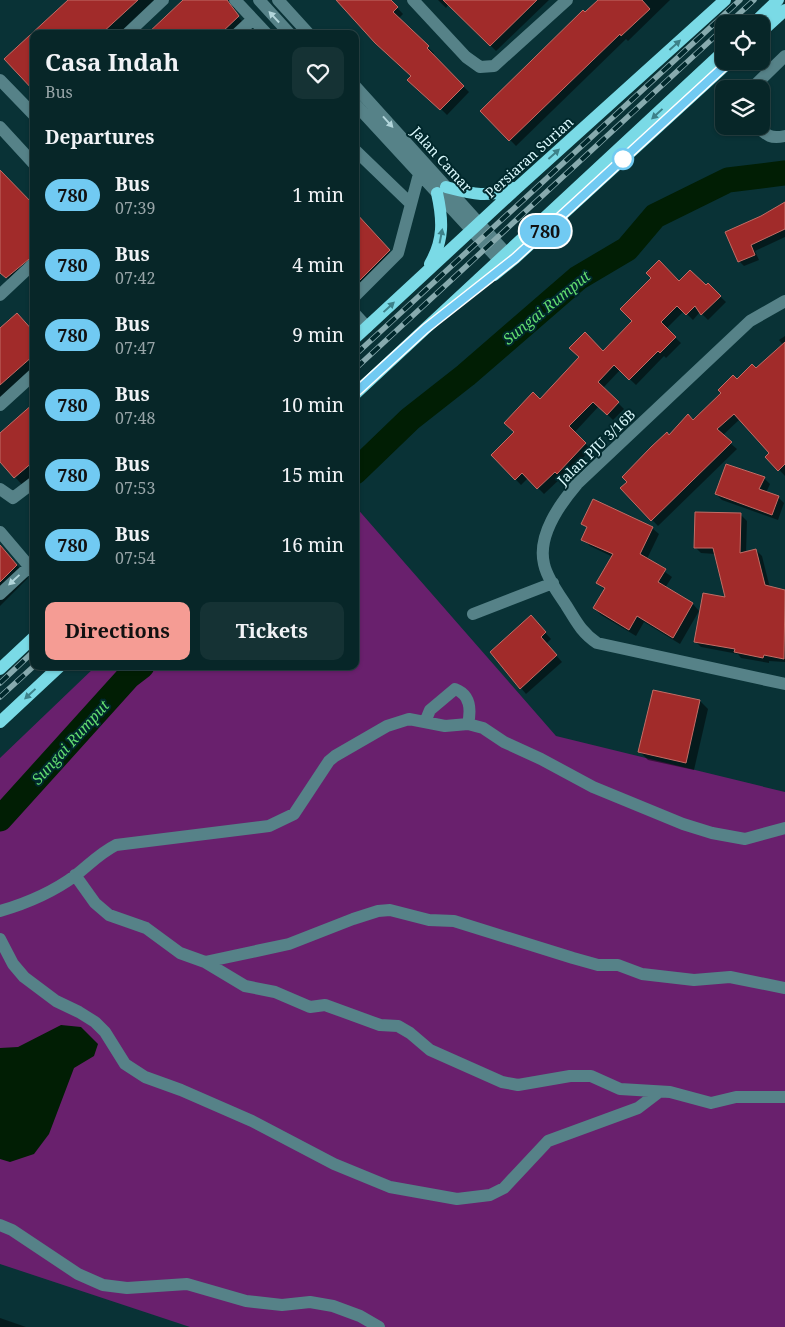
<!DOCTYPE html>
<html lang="en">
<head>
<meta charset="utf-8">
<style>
  :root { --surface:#072628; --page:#153234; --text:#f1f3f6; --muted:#98a5a8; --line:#284345; --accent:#f59c94 }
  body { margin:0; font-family:"Noto Serif",serif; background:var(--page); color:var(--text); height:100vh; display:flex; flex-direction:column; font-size:19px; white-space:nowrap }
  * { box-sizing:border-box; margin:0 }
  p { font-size:16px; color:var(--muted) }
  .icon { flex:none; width:28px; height:28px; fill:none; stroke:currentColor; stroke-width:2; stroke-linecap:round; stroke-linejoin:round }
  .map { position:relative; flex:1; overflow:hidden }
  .drawer { position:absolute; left:30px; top:30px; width:329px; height:640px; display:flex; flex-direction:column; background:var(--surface); border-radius:10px; box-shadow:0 1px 4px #0004,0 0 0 1px var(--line) }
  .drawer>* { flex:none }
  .badge { padding:0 10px; border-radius:16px; font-size:18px; line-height:32px }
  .controls { position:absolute; left:715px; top:15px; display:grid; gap:10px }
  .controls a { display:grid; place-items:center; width:55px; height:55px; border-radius:10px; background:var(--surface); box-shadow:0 1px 4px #0004,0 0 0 1px var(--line); font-size:25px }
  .map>.badge { position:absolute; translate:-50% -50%; box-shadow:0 0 0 2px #fff }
  h2 { padding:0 15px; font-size:19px; line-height:45px }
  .round { display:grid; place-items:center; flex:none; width:52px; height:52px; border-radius:10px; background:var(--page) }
  .headline { display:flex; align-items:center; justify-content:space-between; height:85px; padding:0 15px }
  h1 { font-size:24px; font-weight:700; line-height:38px }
  .button { display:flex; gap:10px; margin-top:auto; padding:10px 15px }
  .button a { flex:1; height:58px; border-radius:10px; background:var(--accent); color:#111; font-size:20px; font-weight:700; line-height:58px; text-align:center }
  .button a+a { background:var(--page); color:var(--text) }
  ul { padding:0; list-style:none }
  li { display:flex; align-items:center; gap:15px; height:70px; padding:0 15px }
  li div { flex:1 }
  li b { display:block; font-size:19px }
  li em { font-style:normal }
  li .badge { min-width:55px; font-weight:700; text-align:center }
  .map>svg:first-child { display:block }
  .green { fill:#69206d }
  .water { fill:#011e04 }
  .shadow { fill:#0007 }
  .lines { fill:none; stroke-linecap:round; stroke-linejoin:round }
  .river { stroke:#011e04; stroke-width:25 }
  .building { fill:#a12b2a; stroke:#c26d66 }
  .minor { stroke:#568288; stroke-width:12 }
  .major { stroke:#7adae6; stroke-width:12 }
  .rail-casing { stroke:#87aaae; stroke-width:5.5 }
  .rail { stroke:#00282c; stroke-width:4; stroke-dasharray:11; stroke-linecap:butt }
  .oneway { fill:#b2d5da }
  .oneway2 { fill:#3d8189 }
  .line-casing { stroke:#fff; stroke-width:11 }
  .line { stroke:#71caf2; stroke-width:8 }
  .stop-dot { fill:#fff; stroke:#71caf2; stroke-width:2.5 }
  .labels { text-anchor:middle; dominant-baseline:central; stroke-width:4; stroke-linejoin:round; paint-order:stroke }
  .street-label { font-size:14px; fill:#daf9fd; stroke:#00282c }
  .water-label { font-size:15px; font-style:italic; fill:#62dc6f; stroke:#00282c }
</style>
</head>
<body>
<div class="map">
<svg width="785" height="1327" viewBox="0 0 785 1327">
  <rect width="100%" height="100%" fill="#093236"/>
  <path class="green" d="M 355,506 L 556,736 L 785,792 L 785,1327 L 190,1327 L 0,1264 L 0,758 L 96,666 L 355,666 Z"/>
  <path class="water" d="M 61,1025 L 81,1027 L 98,1044 L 94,1056 L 74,1068 L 49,1134 L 34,1154 L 10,1162 L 0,1159 L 0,1048 L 18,1047 Z"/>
  <path class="shadow" d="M 70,0 L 154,0 L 118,34 L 34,34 L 6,59 Z
    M 185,0 L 228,0 L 235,7 L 236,15 L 246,25 L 237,34 L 149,34 Z
    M 347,0 L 390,0 L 403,14 L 398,19 L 434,53 L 432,55 L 469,92 L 447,115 L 429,97 Z
    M 438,0 L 549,0 L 496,51 L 449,4 L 446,8 Z
    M 600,0 L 670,0 L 628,41 L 626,39 L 516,146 L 482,111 Z
    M 0,171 L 34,206 L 34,260 L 10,281 L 0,271 Z
    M 785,204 L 785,237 L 755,251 L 759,260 L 744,266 L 739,261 L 762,217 Z
    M 355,214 L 391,253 L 355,289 Z
    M 679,282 L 706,287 L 708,285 L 726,302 L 708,320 L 700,312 L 693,320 L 684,311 L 666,329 L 681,343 L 666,358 L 664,356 L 636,385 L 620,370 L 603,388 L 624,409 L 613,420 L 599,406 L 574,433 L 591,449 L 564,478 L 562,477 L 544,494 L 528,478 L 521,485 L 492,455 L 515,433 L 540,400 L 603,352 Z
    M 0,330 L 34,333 L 34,370 L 0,400 Z
    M 785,336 L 785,476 L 767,457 L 771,453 L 740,419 L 722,436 L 737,449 L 658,526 L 621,488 L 669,436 L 693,422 L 737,380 L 756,370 L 783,345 L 779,340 Z
    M 34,405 L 34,476 L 23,486 L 0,460 L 0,434 Z
    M 764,478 L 770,484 L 766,493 L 778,497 L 784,503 L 778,520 L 722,500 L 716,494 Z
    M 34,510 L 34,519 L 29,514 Z
    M 741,515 L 747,521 L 746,553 L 756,550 L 762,556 L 770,588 L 785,592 L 785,662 L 769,661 L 769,663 L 741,658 L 738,654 L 701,647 L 695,641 L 726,598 L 715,554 L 701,553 L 695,547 Z
    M 583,524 L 652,528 L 659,534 L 647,559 L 672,577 L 665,588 L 693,604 L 699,611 L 680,644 L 644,622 L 636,636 L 601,615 L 594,608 L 604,589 L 598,583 L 613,557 L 590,546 L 583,539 L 588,529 Z
    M 0,545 L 28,578 L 0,606 Z
    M 531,617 L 551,639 L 546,644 L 562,662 L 526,694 L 521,688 Z
    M 654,691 L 700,701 L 708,709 L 694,770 L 648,760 L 640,752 Z
    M 0,1318 L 26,1327 L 0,1327 Z"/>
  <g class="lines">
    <path class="river" d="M 355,472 L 410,419 L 466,375 L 578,278 L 627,249 L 655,216 L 728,180 L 785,173
      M 0,819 L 129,676 L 142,666"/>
  </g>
  <path class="building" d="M 68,0 L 138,0 L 101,34 L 34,34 L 34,91 L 4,59 Z
    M 183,0 L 227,0 L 239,16 L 220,34 L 147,34 Z
    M 336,0 L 391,0 L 398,7 L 393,12 L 429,46 L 427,48 L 464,86 L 440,110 L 407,80 L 411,76 L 375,43 Z
    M 443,0 L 537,0 L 490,46 Z
    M 598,0 L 642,0 L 650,9 L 621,36 L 620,34 L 509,141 L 480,111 L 583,10 L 585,12 Z
    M 0,170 L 34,205 L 34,255 L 6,278 L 0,273 Z
    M 785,202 L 785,229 L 751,245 L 755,255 L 738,262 L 725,232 L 761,216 Z
    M 355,212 L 390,250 L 355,285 Z
    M 659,260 L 679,281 L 690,270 L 706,285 L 708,283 L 721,296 L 701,315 L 695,306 L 686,315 L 677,306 L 661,322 L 676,337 L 660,353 L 658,351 L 629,380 L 614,365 L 598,382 L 619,402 L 607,415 L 593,402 L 569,426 L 586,443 L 557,474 L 555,472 L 537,489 L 522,473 L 515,480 L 491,455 L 514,432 L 504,423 L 533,392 L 540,399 L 579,357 L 569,348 L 585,332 L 603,351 L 632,321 L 620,309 L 651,278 L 646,273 Z
    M 17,313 L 34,332 L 34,355 L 0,385 L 0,328 Z
    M 785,342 L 785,464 L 778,471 L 765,457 L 769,453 L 734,414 L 717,429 L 732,442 L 651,521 L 620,488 L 627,482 L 622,477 L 651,447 L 667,432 L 669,435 L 688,414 L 693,420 L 721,393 L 718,390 L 733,375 L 737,379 L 752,364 L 756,368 Z
    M 34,403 L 34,461 L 14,478 L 0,462 L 0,433 Z
    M 726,464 L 765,477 L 759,489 L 779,496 L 772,515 L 715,494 Z
    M 593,499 L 653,527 L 640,554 L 666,569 L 658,582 L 693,603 L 673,638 L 637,616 L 629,630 L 593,608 L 605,588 L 596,583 L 613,554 L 581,540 L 587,527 L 581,524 Z
    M 695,512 L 741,513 L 740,553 L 756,549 L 765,585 L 785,590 L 784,659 L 764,655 L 763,658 L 734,652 L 735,649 L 694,642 L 703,593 L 725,597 L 713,548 L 694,548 Z
    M 0,545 L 17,565 L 0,582 Z
    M 531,615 L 546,632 L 541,637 L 557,655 L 520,689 L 490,652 Z
    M 653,690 L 700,700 L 686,763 L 638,752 Z"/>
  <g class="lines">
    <path class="minor" d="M 235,0 L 267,34
      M 259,0 L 290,34
      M 278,0 L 309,34
      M 413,0 L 466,57 L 480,67 L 494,66 L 567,0
      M 127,34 L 163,0
      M 237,34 L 253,19
      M 0,80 L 34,115
      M 355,86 L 506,253
      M 751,89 L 785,56
      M 355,104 L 499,260
      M 757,126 C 767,136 771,139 785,136
      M 0,127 L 34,164
      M 355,150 L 411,204
      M 0,295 L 34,263
      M 355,296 L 398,253 L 419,174
      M 785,301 L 750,321 L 577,484 C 560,504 537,535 544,564 C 547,578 558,593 566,605 C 576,621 581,632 597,643 L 785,684
      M 355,314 L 367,327
      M 0,405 L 34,374
      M 0,489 L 13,498 L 34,482
      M 0,532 L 34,572
      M 0,594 L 29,567
      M 473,614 L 553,583
      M 425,722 L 430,710 L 455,689 C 471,695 471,710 468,724
      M 75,875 L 95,903 L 109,915 L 146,928 L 180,953 L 205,962 L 289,944 L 353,919 L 378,911 L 390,910 L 429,920 L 454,921 L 573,958 L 598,965 L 618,965 L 642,974 L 694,980 L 730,977 L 785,988
      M 0,911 C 28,903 53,892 76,875 C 90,864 100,853 116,845 L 269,826 L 294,814 L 329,761 L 335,756 L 387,726 L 409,719 L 445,726 L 468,724 L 483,728 L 504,742 L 541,759 L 593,787 L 683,824 L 712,833 L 745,839 L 785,828
      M 0,939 L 13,964 L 24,977 L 56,1001 L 79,1012 L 95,1022 L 105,1032 L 125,1064 L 145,1077 L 181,1090 L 252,1121 L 334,1164 L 390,1187 L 457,1199 L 490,1195 L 504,1188 L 548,1141 L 638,1108 L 659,1092
      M 205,962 L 245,986 L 275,992 L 310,1007 L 325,1005 L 380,1025 L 398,1026 L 410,1033 L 430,1050 L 502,1082 L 518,1085 L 570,1076 L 591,1076 L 620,1089 L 670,1092 L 711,1103 L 736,1097 L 785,1097
      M 0,1225 L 12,1230 L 78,1274 L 103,1285 L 127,1288 L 187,1284 L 246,1301 L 282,1305 L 310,1302 L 333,1306 L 360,1316 L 379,1327"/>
    <path class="major" d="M 753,24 L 778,0
      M 761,32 L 785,10
      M 446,187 C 473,194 487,198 514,188
      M 430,264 C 444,240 443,220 437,193
      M 494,275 L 515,258 L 730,61
      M 355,338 L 518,187 L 725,0
      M 355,394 L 724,51
      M 0,669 L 34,637
      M 0,722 L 60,666"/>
    <defs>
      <path id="rail" d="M 728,24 L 754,0
        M 355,355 L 740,0
        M 355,369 L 724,28
        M 0,683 L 34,651
        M 0,697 L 34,666"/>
    </defs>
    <use href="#rail" class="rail-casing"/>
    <use href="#rail" class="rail"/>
  </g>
  <defs><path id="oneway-solid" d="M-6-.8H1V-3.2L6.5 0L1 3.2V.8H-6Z" transform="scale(1.25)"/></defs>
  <g class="oneway">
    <use href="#oneway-solid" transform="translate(274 17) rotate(-133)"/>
    <use href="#oneway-solid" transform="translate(388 122) rotate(48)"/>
    <use href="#oneway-solid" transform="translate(14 580) rotate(137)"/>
  </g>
  <g class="oneway2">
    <use href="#oneway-solid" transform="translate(675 45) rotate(-42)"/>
    <use href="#oneway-solid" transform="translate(657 114) rotate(137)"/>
    <use href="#oneway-solid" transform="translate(554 154) rotate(-42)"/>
    <use href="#oneway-solid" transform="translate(441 236) rotate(-79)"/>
    <use href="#oneway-solid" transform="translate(389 307) rotate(-43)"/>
    <use href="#oneway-solid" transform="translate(30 694) rotate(137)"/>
  </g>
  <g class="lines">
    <defs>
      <path id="line" d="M 355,393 L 425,329 L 515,258 L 730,61"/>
    </defs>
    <use href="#line" class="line-casing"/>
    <use href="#line" class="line"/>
  </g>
  <circle class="stop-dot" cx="623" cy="159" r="10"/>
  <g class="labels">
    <g class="street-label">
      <text transform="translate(529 157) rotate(-42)">Persiaran Surian</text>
      <text transform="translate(442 159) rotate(48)">Jalan Camar</text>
      <text transform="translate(596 447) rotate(-44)">Jalan PJU 3/16B</text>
    </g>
    <g class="water-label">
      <text transform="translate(546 307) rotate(-39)">Sungai Rumput</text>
      <text transform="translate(70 742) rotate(-48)">Sungai Rumput</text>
    </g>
  </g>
</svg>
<div class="controls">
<a><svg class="icon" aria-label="locate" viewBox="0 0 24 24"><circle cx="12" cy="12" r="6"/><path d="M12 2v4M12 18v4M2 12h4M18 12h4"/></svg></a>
<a><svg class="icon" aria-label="layers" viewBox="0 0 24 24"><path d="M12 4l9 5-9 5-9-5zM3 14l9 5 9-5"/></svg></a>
</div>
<b class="badge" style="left:545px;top:231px;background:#71caf2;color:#111">780</b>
<section class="drawer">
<div class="headline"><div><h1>Casa Indah</h1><p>Bus</p></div><a class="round"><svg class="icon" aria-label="heart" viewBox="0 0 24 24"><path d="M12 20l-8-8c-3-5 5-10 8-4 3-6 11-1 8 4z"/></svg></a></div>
<h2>Departures</h2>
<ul>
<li><span class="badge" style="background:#71caf2;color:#111">780</span><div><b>Bus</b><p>07:39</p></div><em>1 min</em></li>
<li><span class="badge" style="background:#71caf2;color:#111">780</span><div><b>Bus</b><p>07:42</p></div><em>4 min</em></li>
<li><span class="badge" style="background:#71caf2;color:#111">780</span><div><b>Bus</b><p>07:47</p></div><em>9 min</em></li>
<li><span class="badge" style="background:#71caf2;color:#111">780</span><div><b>Bus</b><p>07:48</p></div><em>10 min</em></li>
<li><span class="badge" style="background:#71caf2;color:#111">780</span><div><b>Bus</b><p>07:53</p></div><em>15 min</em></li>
<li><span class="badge" style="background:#71caf2;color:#111">780</span><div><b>Bus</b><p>07:54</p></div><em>16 min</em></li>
</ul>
<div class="button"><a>Directions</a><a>Tickets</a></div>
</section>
</div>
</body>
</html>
